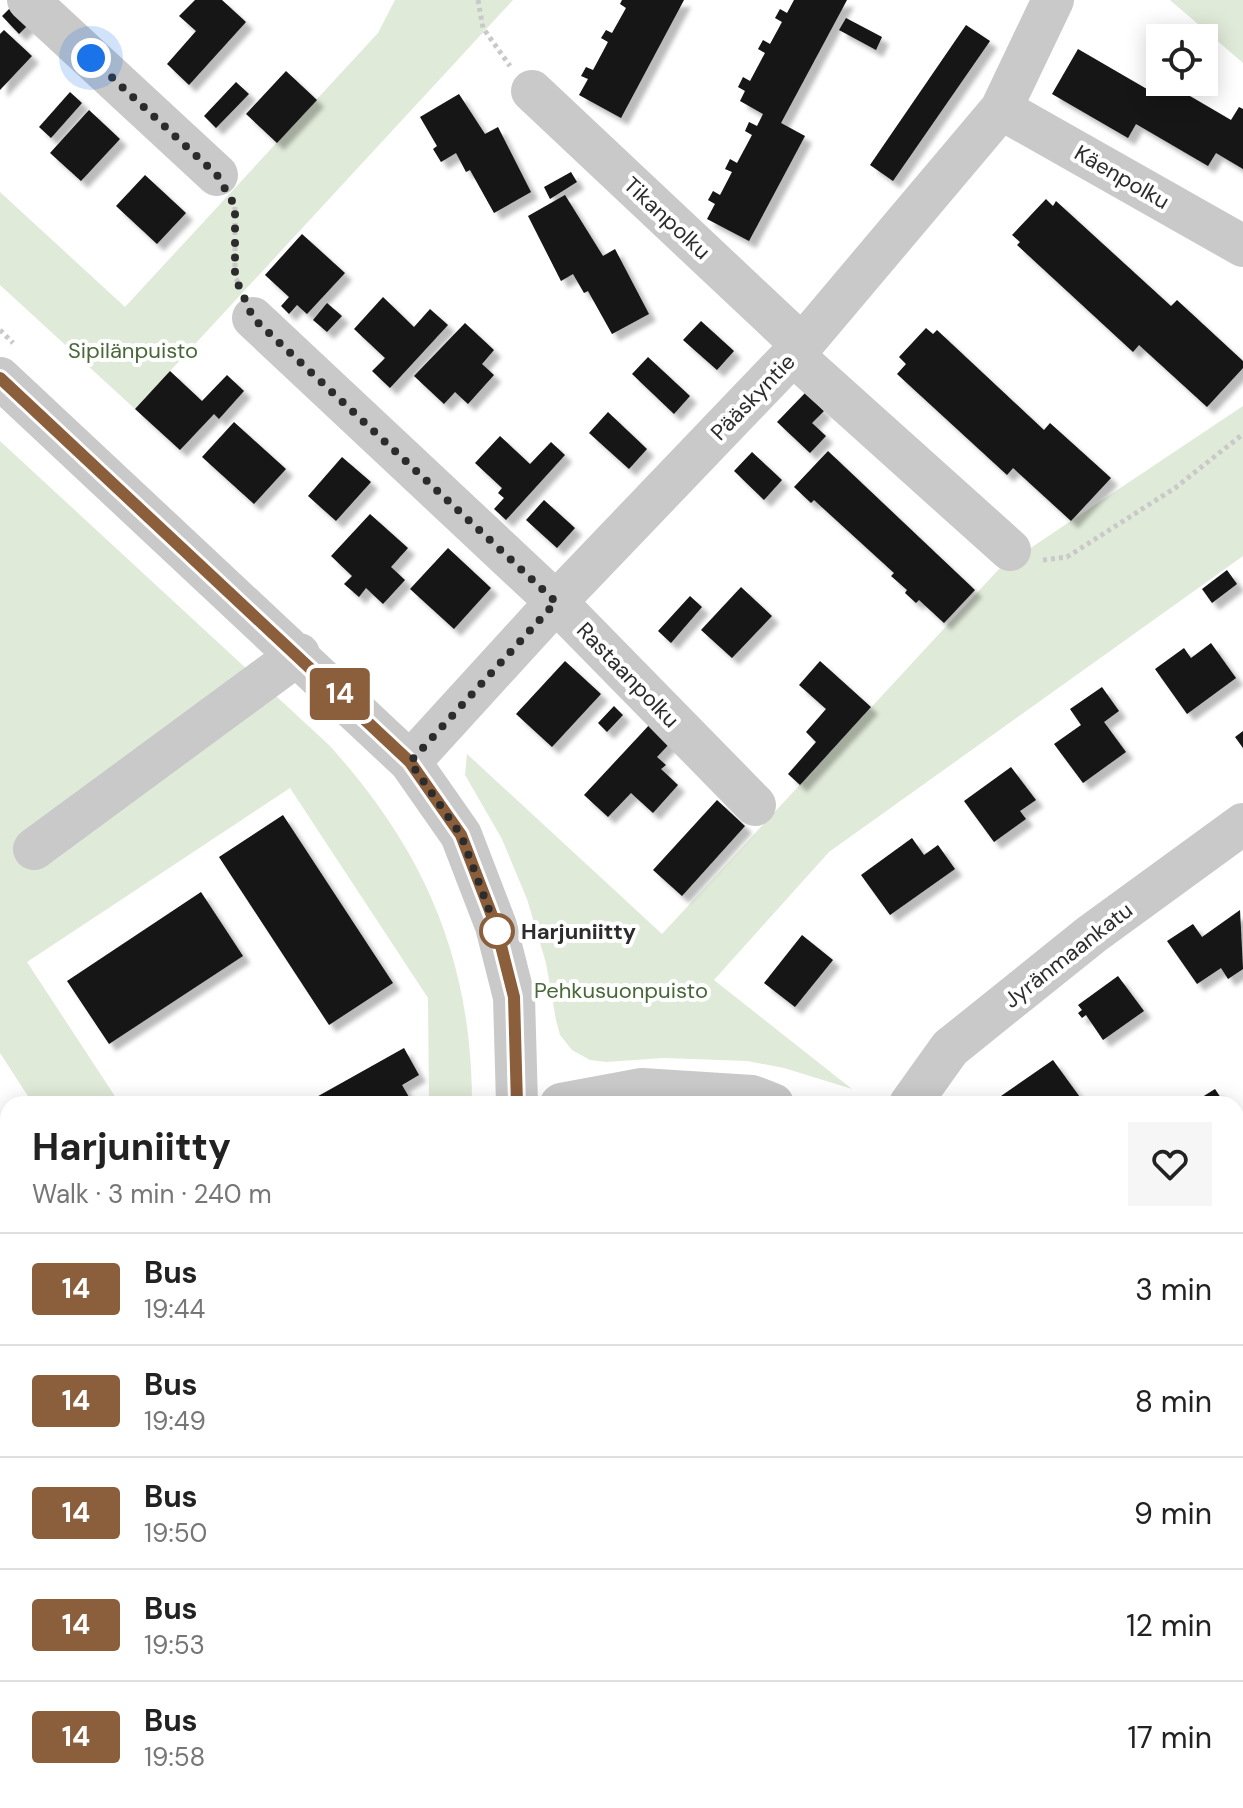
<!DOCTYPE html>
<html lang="en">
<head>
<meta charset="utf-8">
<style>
  :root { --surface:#fff; --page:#f6f6f6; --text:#222; --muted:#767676; --line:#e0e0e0 }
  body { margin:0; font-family:"DM Sans",sans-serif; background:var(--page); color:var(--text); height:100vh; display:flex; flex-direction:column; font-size:30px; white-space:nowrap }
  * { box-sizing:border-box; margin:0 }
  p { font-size:26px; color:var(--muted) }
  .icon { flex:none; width:44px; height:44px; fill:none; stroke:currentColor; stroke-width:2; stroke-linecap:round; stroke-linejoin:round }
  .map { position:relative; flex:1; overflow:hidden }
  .panel { position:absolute; left:0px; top:1096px; width:1244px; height:712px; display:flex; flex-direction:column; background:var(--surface); border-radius:24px 24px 0 0; box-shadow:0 4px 20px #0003 }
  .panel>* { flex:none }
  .badge { padding:0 16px; border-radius:6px; font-size:28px; line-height:52px }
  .fabs { position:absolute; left:1146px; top:24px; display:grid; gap:16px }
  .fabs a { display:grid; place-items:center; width:72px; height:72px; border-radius:0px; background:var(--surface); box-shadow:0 4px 20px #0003; font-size:40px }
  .you { position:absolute; width:40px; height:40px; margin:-20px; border:6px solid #fff; border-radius:50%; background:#1a73e8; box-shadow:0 0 0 12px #1a73e833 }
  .map>.badge { position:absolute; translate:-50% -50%; box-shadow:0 0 0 4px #fff }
  .round { display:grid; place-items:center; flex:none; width:84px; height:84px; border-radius:0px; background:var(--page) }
  .overview { display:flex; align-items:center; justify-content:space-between; height:136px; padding:0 32px }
  h1 { font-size:38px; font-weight:700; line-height:60px }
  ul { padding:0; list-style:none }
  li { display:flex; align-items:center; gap:24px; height:112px; padding:0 32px; border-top:2px solid var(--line) }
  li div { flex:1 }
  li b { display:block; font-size:30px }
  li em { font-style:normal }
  li .badge { min-width:88px; font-weight:700; text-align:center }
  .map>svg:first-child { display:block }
  .green { fill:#e0ead8 }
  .building { fill:#131313; filter:url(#shadow) }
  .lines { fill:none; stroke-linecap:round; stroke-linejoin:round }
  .path { stroke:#c9c9c9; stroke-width:5; stroke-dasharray:4 4; stroke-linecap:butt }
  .minor { stroke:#c9c9c9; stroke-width:42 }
  .major { stroke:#a4a4a4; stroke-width:44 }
  .line-casing { stroke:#fff; stroke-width:18 }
  .line { stroke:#8b5e3c; stroke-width:12 }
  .walk { stroke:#2c2c2c; stroke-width:8; stroke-dasharray:0 14.4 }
  .stop-dot { fill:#fff; stroke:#8b5e3c; stroke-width:4 }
  .labels { text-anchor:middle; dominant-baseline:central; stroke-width:8; stroke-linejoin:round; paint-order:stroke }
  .street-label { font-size:22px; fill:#2c2c2c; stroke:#fff }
  .park-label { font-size:22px; fill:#496838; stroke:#fff }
  .stop-label { font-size:22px; font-weight:bold; fill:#2c2c2c; stroke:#fff; text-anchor:start }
</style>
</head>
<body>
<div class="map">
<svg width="1243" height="1808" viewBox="0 0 1243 1808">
  <defs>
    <filter id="shadow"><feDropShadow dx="7" dy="7" stdDeviation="2" flood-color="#0004"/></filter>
  </defs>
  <rect width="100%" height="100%" fill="#fff"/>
  <path class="green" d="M 395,0 L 513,0 L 135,409 L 0,285 L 0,192 L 125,307 L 378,33 Z
    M 1170,0 L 1243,0 L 1243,63 Z
    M 1243,406 L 1243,556 L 829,852 L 714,980 L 852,1089 L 784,1068 L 747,1061 L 664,1058 L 606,1062 L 590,1060 L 572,1050 L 560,1035 L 556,1020 L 546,963 L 527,899 L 502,839 L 465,775 L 467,754 L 662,934 L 999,569 Z
    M 0,441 L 329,745 C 425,851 472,960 472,1104 L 429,1104 L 428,998 L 290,788 L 27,962 L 120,1104 L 33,1104 L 0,1053 Z
    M 1243,1290 L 1243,1423 L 1236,1426 L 1236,1291 Z
    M 1243,1548 L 1243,1641 L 1236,1644 L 1236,1552 Z
    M 0,1622 L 8,1639 L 8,1800 L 86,1800 L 89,1808 L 9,1808 L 0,1789 Z
    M 776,1800 L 910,1800 L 894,1808 L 773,1808 Z"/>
  <path class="building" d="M 195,0 L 222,0 L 246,22 L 189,85 L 167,64 L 196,31 L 179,16 Z
    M 622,0 L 684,0 L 621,118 L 579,95 L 588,79 L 581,76 L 586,67 L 593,70 L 608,42 L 601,38 L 606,30 L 612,33 L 626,8 L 620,4 Z
    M 794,0 L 847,0 L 781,123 L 805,136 L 749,241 L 707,219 L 715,204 L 708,200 L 713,191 L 720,195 L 732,172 L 725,169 L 730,159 L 737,163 L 752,135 L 745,131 L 749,122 L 757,126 L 763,114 L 740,101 L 745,91 L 738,87 L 743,77 L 750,81 L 765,53 L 758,49 L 763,40 L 770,44 L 782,22 L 775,18 L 780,9 L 787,13 Z
    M 13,5 L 31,22 L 19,34 L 2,16 Z
    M 846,18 L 882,37 L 876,50 L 839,30 Z
    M 966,25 L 990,41 L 893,181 L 870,165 Z
    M 4,30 L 32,56 L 0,90 L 0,34 Z
    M 1078,49 L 1152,92 L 1160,78 L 1160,82 L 1166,82 L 1231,120 L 1239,107 L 1243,109 L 1243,169 L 1216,153 L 1208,166 L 1136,124 L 1128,138 L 1052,94 Z
    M 286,71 L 317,100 L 277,143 L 246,114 Z
    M 236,82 L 249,94 L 216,128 L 204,116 Z
    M 70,92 L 82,103 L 51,138 L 39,127 Z
    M 459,94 L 485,134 L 498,127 L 531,192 L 494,213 L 470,170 L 466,172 L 456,153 L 441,162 L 433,149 L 437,146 L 420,117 Z
    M 89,110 L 120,139 L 81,181 L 50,153 Z
    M 571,172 L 577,182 L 550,199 L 544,187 Z
    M 145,175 L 186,213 L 157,244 L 116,206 Z
    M 565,195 L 603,256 L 615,249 L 649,314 L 612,334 L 588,291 L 584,293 L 573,274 L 561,281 L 528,216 Z
    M 1046,199 L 1053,206 L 1056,201 L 1171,306 L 1177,300 L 1243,361 L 1243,368 L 1207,407 L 1139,345 L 1133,352 L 1017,245 L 1020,242 L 1012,235 Z
    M 302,234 L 345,273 L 307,314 L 297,305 L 289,314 L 281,306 L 289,297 L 265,275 Z
    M 383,297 L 414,327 L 430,309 L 448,325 L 390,388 L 372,371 L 385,358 L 354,329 Z
    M 327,303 L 342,316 L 327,332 L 313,320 Z
    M 701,321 L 734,351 L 717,370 L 683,340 Z
    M 465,323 L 494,350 L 482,364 L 494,375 L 468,404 L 455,392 L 444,404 L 414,376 Z
    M 926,328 L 933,334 L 937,330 L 1044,430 L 1050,423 L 1111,478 L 1071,521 L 1013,468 L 1007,475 L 897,374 L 906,364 L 899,357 Z
    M 648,357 L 690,396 L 674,414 L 632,374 Z
    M 170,371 L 202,401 L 227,375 L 244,391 L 219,419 L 214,414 L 180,450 L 135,409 Z
    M 805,393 L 824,411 L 812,423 L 826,436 L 810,453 L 777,422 Z
    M 608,412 L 647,449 L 629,469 L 589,433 Z
    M 234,422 L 286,469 L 254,504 L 202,457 Z
    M 500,436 L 530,464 L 551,442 L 565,455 L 506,520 L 494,509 L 504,498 L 498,493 L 502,488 L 475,463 Z
    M 828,451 L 975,590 L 944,623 L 919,600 L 916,603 L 905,593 L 907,590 L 891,576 L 894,573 L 814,500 L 811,503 L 794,487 Z
    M 752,452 L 782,480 L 764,500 L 734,471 Z
    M 342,457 L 371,482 L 336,521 L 308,496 Z
    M 544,500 L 575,528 L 557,548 L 526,520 Z
    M 370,514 L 408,548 L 391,567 L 405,580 L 383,604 L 366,588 L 359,597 L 344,584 L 352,576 L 331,556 Z
    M 448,548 L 491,588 L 454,629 L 410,589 Z
    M 1227,570 L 1237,584 L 1212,603 L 1202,589 Z
    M 741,587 L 772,616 L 732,658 L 701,630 Z
    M 690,596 L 702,607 L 671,643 L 658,631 Z
    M 1211,643 L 1236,678 L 1187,714 L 1155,669 L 1184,648 L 1191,658 Z
    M 565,661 L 601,694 L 552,747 L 516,714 Z
    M 820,661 L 871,707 L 800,785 L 788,774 L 816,742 L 806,732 L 826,709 L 799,685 Z
    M 1102,687 L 1119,711 L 1104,722 L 1126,752 L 1083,783 L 1054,744 L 1081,725 L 1070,709 Z
    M 614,706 L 623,715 L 607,732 L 598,723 Z
    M 652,722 L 672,741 L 657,757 L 666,765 L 661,769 L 678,785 L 653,813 L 631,793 L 608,817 L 584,795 Z
    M 1243,731 L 1243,748 L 1235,737 Z
    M 1011,767 L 1036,800 L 1020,811 L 1026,819 L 994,842 L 964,801 Z
    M 717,800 L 745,826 L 682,896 L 653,870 Z
    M 283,815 L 393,983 L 329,1025 L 219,857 Z
    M 912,838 L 924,855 L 938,845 L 955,869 L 890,915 L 861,875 Z
    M 201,892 L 243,956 L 109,1044 L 67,981 Z
    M 1240,910 L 1243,969 L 1228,979 L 1221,968 L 1197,984 L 1167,941 L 1193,924 L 1202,937 Z
    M 802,935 L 833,960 L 795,1007 L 764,983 Z
    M 1118,976 L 1144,1011 L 1103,1040 L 1086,1015 L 1082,1018 L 1078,1013 L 1082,1010 L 1078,1005 Z
    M 404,1048 L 419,1075 L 402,1085 L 413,1104 L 304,1104 Z
    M 1053,1060 L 1082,1100 L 1076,1104 L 1007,1104 L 1001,1096 Z
    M 1215,1089 L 1225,1104 L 1191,1104 Z
    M 8,1165 L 8,1216 L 0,1222 L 0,1171 Z
    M 8,1273 L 8,1298 L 0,1286 L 0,1278 Z
    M 1243,1670 L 1243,1755 L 1236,1759 L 1236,1673 Z"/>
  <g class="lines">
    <path class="path" d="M 478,0 L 483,28 L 510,66
      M 235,207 L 235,277 L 239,284
      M 0,330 L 13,343
      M 1043,560 L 1067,557 L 1175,488 L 1243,434
      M 1236,1460 L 1243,1457
      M 489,1808 L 506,1800
      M 753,1808 L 756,1800"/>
    <path class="minor" d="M 28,0 L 217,175
      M 532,91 L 802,345
      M 1001,109 L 1243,246
      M 253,318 L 556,602 L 755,805
      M 793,355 L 1010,550
      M 0,378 L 410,762 L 461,835 L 496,926 L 514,997 L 517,1104
      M 410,762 L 556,602 L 802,345 L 1001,109 L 1053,0
      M 34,849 L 299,654
      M 561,1104 L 642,1089 L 752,1096 L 773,1104
      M 910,1104 L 950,1048 L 1092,934 L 1243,824
      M 1236,1253 L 1243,1252
      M 0,1363 L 8,1375
      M 0,1534 L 8,1530"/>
    <path class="major" d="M 1236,1522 L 1243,1519
      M 633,1808 L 651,1800"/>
  </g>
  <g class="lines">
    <defs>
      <path id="line" d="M 0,378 L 410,762 L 461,835 L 496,926 L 514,997 L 517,1104"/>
    </defs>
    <use href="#line" class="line-casing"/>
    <use href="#line" class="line"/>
    <path class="walk" d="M 91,58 L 217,175 L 235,206 L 235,277 L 253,318 L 556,602 L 410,762 L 461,835 L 497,931"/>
  </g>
  <circle class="stop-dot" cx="497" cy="931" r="16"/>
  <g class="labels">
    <g class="street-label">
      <text transform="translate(1122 177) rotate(30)">Käenpolku</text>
      <text transform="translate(667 218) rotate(43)">Tikanpolku</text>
      <text transform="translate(753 397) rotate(-46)">Pääskyntie</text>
      <text transform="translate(628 675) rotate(46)">Rastaanpolku</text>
      <text transform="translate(1068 955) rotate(-38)">Jyränmaankatu</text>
    </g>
    <g class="park-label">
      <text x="133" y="350">Sipilänpuisto</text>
      <text x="621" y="990">Pehkusuonpuisto</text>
    </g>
    <g class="stop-label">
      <text x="521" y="931">Harjuniitty</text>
    </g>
  </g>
</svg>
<div class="fabs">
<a><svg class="icon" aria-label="locate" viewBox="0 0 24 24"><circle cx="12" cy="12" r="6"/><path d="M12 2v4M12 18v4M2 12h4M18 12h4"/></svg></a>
</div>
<div class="you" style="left:91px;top:58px"></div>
<b class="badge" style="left:340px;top:694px;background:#8b5e3c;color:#fff">14</b>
<section class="panel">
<div class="overview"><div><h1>Harjuniitty</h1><p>Walk · 3 min · 240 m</p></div><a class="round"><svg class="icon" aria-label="heart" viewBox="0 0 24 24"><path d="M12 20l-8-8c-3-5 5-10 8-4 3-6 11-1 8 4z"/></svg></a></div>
<ul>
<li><span class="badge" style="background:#8b5e3c;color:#fff">14</span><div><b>Bus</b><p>19:44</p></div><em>3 min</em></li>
<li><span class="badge" style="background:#8b5e3c;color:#fff">14</span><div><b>Bus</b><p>19:49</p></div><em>8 min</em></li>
<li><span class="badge" style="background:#8b5e3c;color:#fff">14</span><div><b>Bus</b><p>19:50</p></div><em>9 min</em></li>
<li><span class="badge" style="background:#8b5e3c;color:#fff">14</span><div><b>Bus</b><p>19:53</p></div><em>12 min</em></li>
<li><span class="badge" style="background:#8b5e3c;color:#fff">14</span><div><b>Bus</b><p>19:58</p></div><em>17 min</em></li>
</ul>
</section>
</div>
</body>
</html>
